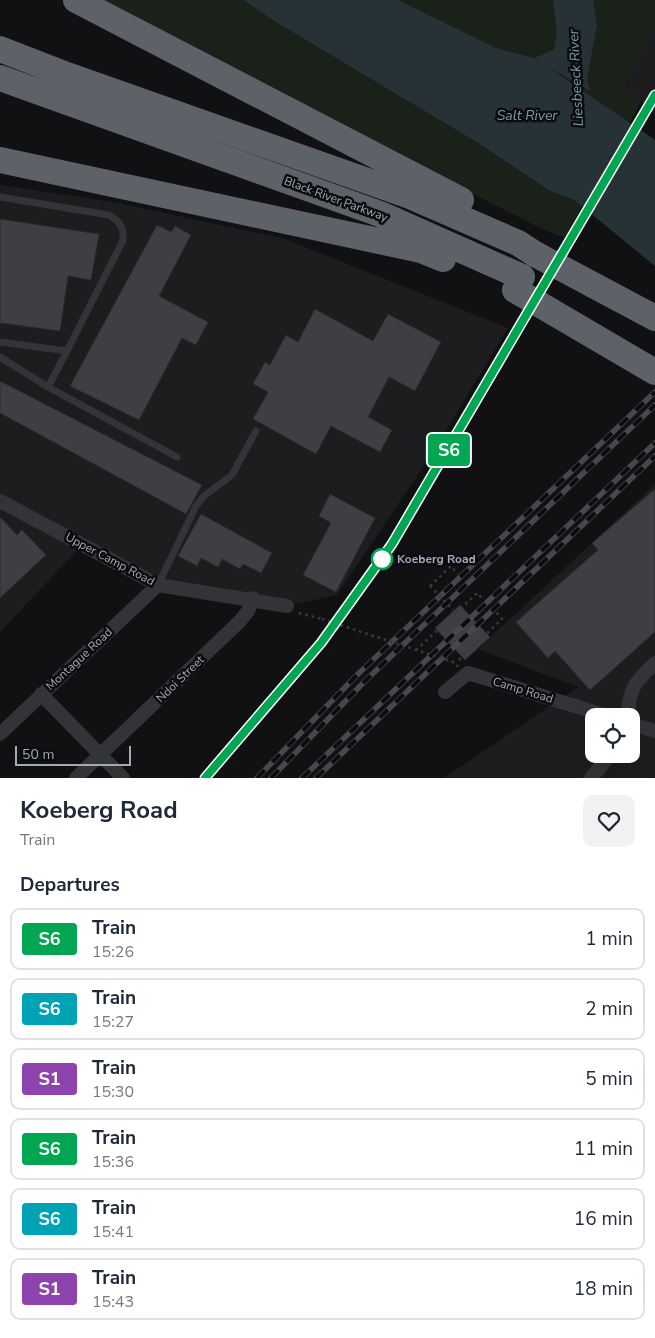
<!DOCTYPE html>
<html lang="en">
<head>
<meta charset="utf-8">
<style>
  :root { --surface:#fff; --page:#f2f2f3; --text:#1f2937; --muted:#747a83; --line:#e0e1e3 }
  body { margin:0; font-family:"Nunito Sans",sans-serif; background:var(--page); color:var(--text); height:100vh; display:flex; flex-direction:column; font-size:19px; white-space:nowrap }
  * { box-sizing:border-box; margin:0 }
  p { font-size:16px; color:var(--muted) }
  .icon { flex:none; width:28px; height:28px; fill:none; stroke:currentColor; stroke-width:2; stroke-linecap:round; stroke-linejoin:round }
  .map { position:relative; height:778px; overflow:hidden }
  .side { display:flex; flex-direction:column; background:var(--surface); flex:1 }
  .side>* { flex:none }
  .badge { padding:0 10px; border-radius:4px; font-size:18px; line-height:32px }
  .controls { position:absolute; left:585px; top:708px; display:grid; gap:10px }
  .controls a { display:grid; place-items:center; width:55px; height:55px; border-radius:10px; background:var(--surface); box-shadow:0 5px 20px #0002; font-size:25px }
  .scale { position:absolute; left:15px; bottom:12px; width:116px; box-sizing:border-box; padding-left:5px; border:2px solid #a1aab5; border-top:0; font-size:14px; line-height:18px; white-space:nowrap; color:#a1aab5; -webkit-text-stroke:4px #0c0c0e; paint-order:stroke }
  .map>.badge { position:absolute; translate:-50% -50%; box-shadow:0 0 0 2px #fff }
  h2 { padding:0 20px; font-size:19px; line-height:45px }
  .round { display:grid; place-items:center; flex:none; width:52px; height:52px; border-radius:10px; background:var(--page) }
  .summary { display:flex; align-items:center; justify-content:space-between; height:85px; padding:0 20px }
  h1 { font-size:24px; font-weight:700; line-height:38px }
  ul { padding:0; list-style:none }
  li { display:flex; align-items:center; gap:15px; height:62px; margin:0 10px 8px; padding:0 10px; border:2px solid var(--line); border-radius:10px }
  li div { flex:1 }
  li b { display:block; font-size:19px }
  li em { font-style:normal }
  li .badge { min-width:55px; font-weight:700; text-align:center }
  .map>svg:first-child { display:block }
  .built { fill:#1d1d20; fill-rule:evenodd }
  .green { fill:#192119 }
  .water { fill:#273237 }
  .building { fill:#3d3f43; stroke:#2b2b2f }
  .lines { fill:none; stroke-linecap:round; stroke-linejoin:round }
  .path { stroke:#383b3f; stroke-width:2.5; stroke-dasharray:2.5 4; stroke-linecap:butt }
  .service { stroke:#323438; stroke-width:7 }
  .minor { stroke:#323438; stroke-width:14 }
  .motorway { stroke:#5d6269; stroke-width:26 }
  .rail-casing { stroke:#45484d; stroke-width:5.5 }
  .rail { stroke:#0c0c0e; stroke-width:4; stroke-dasharray:11; stroke-linecap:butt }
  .path-bridge { stroke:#383b3f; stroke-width:2.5; stroke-dasharray:2.5 4; stroke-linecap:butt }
  .motorway-bridge { stroke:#5d6269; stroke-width:26 }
  .line-casing { stroke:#fff; stroke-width:11 }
  .line { stroke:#00a651; stroke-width:8 }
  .stop-dot { fill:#fff; stroke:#00a651; stroke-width:2.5 }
  .labels { text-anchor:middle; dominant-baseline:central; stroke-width:5; stroke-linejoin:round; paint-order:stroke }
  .street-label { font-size:12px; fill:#a1aab5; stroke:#0c0c0e }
  .stop-label { font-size:12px; font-weight:bold; fill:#a1aab5; stroke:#0c0c0e; text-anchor:start }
  .water-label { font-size:14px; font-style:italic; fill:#759fb3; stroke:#0c0c0e }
</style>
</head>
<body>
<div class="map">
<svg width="655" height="778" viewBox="0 0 655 778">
  <rect width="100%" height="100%" fill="#111113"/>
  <path class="built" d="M 655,25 L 655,114 L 625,87 Z
    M 0,185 L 113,202 L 282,238 L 508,328 L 435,449 L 337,595 L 287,606 L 158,585 L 82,545 L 0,632 Z
    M 655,484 L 655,778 L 444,778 L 578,687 L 478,649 ZM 594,716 L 631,716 L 631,754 L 594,754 Z"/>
  <path class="green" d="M 89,0 L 655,0 L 655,25 L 625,87 L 641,102 L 565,238 L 542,229 Z"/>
  <path class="water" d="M 244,0 L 398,0 L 496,48 L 534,58 L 554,50 L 557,33 L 553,0 L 593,0 L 597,25 L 587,78 L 590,91 L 545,65 L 655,140 L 655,266 L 573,199 L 552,192 L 480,144 L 276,22 Z"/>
  <path class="building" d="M 0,219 L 99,234 L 91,280 L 68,276 L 60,331 L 0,323 Z
    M 157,225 L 171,232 L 175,226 L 191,235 L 159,296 L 208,322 L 196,345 L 182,338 L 139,420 L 70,386 Z
    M 315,309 L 373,341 L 388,314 L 441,342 L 415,391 L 389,377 L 368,417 L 392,430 L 380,452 L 331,426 L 316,454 L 253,419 L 268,392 L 253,384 L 265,362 L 270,365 L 286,335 L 298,342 Z
    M 0,381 L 202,485 L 186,514 L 0,413 Z
    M 655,489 L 655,632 L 590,690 L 555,651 L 548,658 L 516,622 L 598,550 L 592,543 Z
    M 330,494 L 375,518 L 336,592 L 303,575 L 331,523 L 319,516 Z
    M 201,514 L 272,553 L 261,573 L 243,564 L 240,569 L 222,559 L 218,567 L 201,558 L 197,566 L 178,556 Z
    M 0,517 L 17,535 L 22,530 L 46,555 L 0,598 Z
    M 460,605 L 490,637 L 465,660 L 435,628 Z"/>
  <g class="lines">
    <path class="path" d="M 430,586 L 451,566 L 458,574
      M 299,613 L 322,619
      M 456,613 L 477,593 L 484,600
      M 416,650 L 456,613 L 453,610
      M 459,660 L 502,619 L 496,612"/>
    <path class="service" d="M 0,197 L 109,215 C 120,222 124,227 123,240 L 67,351 L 0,342
      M 0,357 L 48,387 L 67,351
      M 48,387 L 177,457
      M 158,585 L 196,506 L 204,496 L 232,475 L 256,431"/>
    <path class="minor" d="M 0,501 L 158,585 L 287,606
      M 445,692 L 468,673 L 607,716
      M 41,694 L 123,778
      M 628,716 C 629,688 635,682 655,663
      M 631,724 L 655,731
      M 0,734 L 158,585
      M 76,778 L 240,621 L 248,611 L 253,598
      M 591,778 L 611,754"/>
    <path class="motorway" d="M 76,0 L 461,200
      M 0,49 L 67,75 L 410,196 L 518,243 L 535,254
      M 0,78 L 380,214 L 522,277
      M 0,160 L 421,250 L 443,259"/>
    <defs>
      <path id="rail" d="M 205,778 L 321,643 L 392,544 L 521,327 L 655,95
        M 257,778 L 356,676 L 655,392
        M 271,778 L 365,681 L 655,405
        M 302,778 L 655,443
        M 316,778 L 655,456"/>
    </defs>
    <use href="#rail" class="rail-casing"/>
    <use href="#rail" class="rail"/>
    <path class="path-bridge" d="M 430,586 L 453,610
      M 322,619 L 456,663 L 458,667"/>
    <path class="motorway-bridge" d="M 535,254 L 655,318
      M 515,290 L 655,372"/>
  </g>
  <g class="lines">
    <defs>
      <path id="line" d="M 205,778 L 321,643 L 392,544 L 655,95"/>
    </defs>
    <use href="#line" class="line-casing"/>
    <use href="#line" class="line"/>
  </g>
  <circle class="stop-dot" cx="382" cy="559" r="10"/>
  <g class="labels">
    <g class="street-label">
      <text transform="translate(336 199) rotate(20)">Black River Parkway</text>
      <text transform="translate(110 559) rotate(28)">Upper Camp Road</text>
      <text transform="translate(79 659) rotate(-43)">Montague Road</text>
      <text transform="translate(180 679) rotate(-44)">Ndoi Street</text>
      <text transform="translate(523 690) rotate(17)">Camp Road</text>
    </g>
    <g class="stop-label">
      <text x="397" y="559">Koeberg Road</text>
    </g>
    <g class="water-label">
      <text transform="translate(576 78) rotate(-93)">Liesbeeck River</text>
      <text x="527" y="115">Salt River</text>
    </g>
  </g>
</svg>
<div class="controls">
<a><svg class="icon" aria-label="locate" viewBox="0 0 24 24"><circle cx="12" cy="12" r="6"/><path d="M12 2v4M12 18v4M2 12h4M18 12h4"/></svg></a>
</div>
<div class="scale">50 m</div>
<b class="badge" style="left:449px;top:450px;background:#00a651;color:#fff">S6</b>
</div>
<section class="side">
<div class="summary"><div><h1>Koeberg Road</h1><p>Train</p></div><a class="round"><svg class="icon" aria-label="heart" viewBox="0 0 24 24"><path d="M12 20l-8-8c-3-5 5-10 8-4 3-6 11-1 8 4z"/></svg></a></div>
<h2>Departures</h2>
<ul>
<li><span class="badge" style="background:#00a651;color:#fff">S6</span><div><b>Train</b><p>15:26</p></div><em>1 min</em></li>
<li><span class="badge" style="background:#00a3b4;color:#fff">S6</span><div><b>Train</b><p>15:27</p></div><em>2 min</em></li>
<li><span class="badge" style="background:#8e44ad;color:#fff">S1</span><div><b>Train</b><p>15:30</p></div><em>5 min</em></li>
<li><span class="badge" style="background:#00a651;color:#fff">S6</span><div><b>Train</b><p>15:36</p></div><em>11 min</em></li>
<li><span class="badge" style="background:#00a3b4;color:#fff">S6</span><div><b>Train</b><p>15:41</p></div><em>16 min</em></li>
<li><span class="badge" style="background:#8e44ad;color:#fff">S1</span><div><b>Train</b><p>15:43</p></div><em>18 min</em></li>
</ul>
</section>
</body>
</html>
